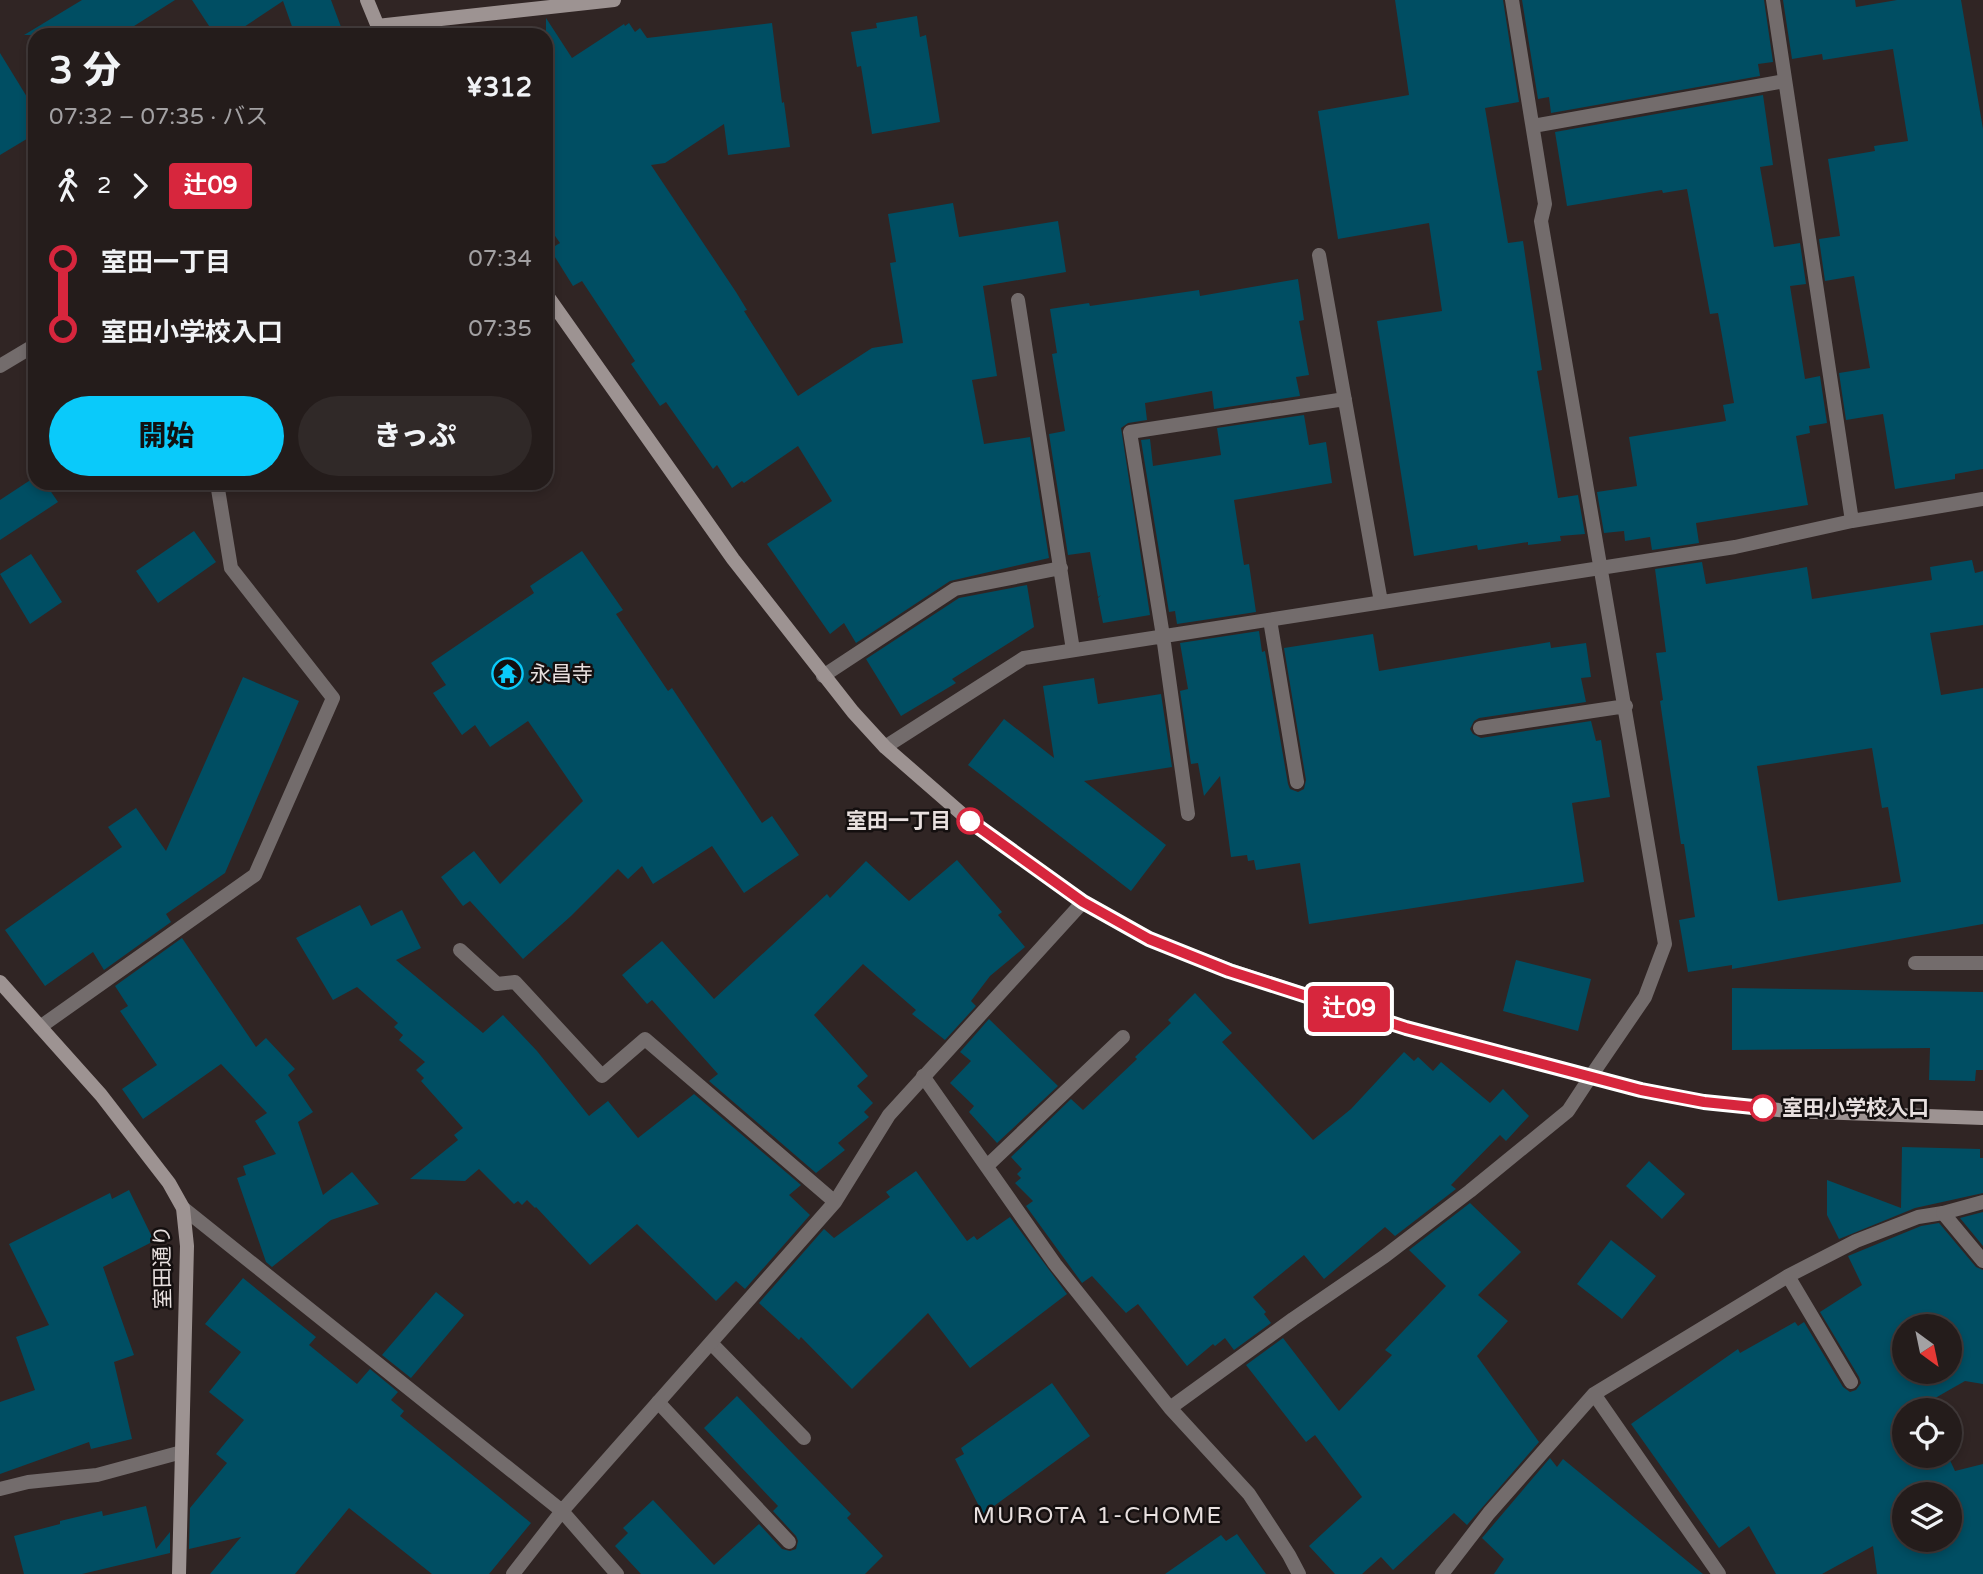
<!DOCTYPE html>
<html lang="ja">
<head>
<meta charset="utf-8">
<style>
  :root { --surface:#241c1b; --page:#302928; --text:#f1f3f6; --muted:#a3a1a3; --line:#413a3a; --accent:#0acafa }
  body { margin:0; font-family:"Varela Round","Noto Sans JP",sans-serif; background:var(--page); color:var(--text); height:100vh; display:flex; flex-direction:column; font-size:26px; white-space:nowrap }
  * { box-sizing:border-box; margin:0 }
  p { font-size:23px; color:var(--muted) }
  .icon { flex:none; width:38px; height:38px; fill:none; stroke:currentColor; stroke-width:2; stroke-linecap:round; stroke-linejoin:round }
  .map { position:relative; flex:1; overflow:hidden }
  .details { position:absolute; left:28px; top:28px; width:525px; height:462px; display:flex; flex-direction:column; background:var(--surface); border-radius:21px; box-shadow:0 4px 10px #0003,0 0 0 2px var(--line) }
  .details>* { flex:none }
  .badge { padding:0 14px; border-radius:5px; font-size:24px; line-height:46px }
  .needle { width:46px; rotate:147deg }
  .buttons { position:absolute; left:1892px; top:1314px; display:grid; gap:14px }
  .buttons a { display:grid; place-items:center; width:70px; height:70px; border-radius:50%; background:var(--surface); box-shadow:0 4px 10px #0003,0 0 0 2px var(--line); font-size:35px }
  .map>.badge { position:absolute; translate:-50% -50%; box-shadow:0 0 0 4px #fff }
  .legs { display:flex; align-items:center; gap:10px; height:77px; padding:0 21px; font-size:23px }
  .legs p { margin-inline-start:auto }
  .headline { display:flex; align-items:center; justify-content:space-between; height:119px; padding:0 21px }
  h1 { font-size:38px; font-weight:800; line-height:52px }
  .cta { display:flex; gap:14px; margin-top:auto; padding:14px 21px }
  .cta a { flex:1; height:80px; border-radius:42px; background:var(--accent); color:#111; font-size:28px; font-weight:800; line-height:80px; text-align:center }
  .cta a+a { background:var(--page); color:var(--text) }
  ul { padding:0 21px; list-style:none }
  li { display:flex; align-items:center; gap:24px; height:70px; font-size:26px }
  li i { display:grid; place-items:center; width:10px; height:100%; margin:0 9px; background:currentColor }
  li i::after { content:''; width:18px; height:18px; margin:-9px; border:5px solid; border-radius:50%; background:var(--surface) }
  li p { margin-inline-start:auto }
  li:first-child i { background:linear-gradient(#0000 50%,currentColor 0) }
  li:last-child i { background:linear-gradient(currentColor 50%,#0000 0) }
  .map>svg:first-child { display:block }
  .building { fill:#004e63; fill-rule:evenodd }
  .lines { fill:none; stroke-linecap:round; stroke-linejoin:round }
  .lane { stroke:#736c6c; stroke-width:14 }
  .street { stroke:#736c6c; stroke-width:14 }
  .secondary { stroke:#9d9392; stroke-width:14 }
  .line-1-casing { stroke:#fff; stroke-width:16 }
  .line-1 { stroke:#d7263d; stroke-width:10 }
  .stop-1-dot { fill:#fff; stroke:#d7263d; stroke-width:3.5 }
  .labels { text-anchor:middle; dominant-baseline:central; stroke-width:5; stroke-linejoin:round; paint-order:stroke }
  .poi-label { font-size:21px; fill:#e8e0df; stroke:#140f0f; text-anchor:start }
  .stop-label { font-size:21px; font-weight:bold; fill:#e8e0df; stroke:#140f0f; text-anchor:end }
  .street-label { font-size:21px; fill:#e8e0df; stroke:#140f0f }
  .neighbourhood-label { font-size:23px; letter-spacing:2px; fill:#e8e0df; stroke:#140f0f }
</style>
</head>
<body>
<div class="map">
<svg width="1983" height="1574" viewBox="0 0 1983 1574">
  <rect width="100%" height="100%" fill="#302524"/>
  <path class="building" d="M 82,0 L 175,0 L 120,35 L 24,35 Z
    M 192,0 L 331,0 L 344,35 L 295,35 L 283,1 L 232,35 L 215,35 Z
    M 1395,0 L 1503,0 L 1519,102 L 1485,108 L 1508,243 L 1523,241 L 1542,370 L 1537,371 L 1558,498 L 1578,495 L 1585,534 L 1560,536 L 1561,541 L 1528,545 L 1528,542 L 1478,550 L 1477,545 L 1414,556 L 1377,321 L 1442,311 L 1429,223 L 1338,239 L 1318,111 L 1409,95 Z
    M 1522,0 L 1764,0 L 1773,62 L 1758,64 L 1760,76 L 1551,113 L 1549,97 L 1538,99 Z
    M 1783,0 L 1855,0 L 1856,7 L 1897,0 L 1961,0 L 1983,129 L 1983,469 L 1955,474 L 1955,479 L 1895,489 L 1883,414 L 1846,420 L 1839,373 L 1870,368 L 1854,276 L 1825,281 L 1819,239 L 1840,236 L 1828,159 L 1875,151 L 1874,146 L 1908,141 L 1893,49 L 1823,60 L 1822,54 L 1792,59 Z
    M 917,16 L 920,37 L 926,35 L 940,122 L 872,134 L 861,66 L 857,67 L 851,32 L 877,28 L 876,23 Z
    M 546,18 L 572,58 L 624,24 L 625,26 L 629,23 L 635,32 L 640,28 L 647,38 L 772,23 L 782,103 L 784,102 L 790,147 L 728,155 L 724,124 L 665,163 L 651,165 L 736,292 L 747,310 L 744,311 L 798,396 L 872,348 L 903,343 L 890,263 L 896,262 L 888,214 L 953,203 L 959,237 L 1058,221 L 1066,272 L 983,286 L 997,376 L 972,380 L 984,444 L 1030,437 L 1049,558 L 950,581 L 856,643 L 844,623 L 830,634 L 767,544 L 832,501 L 798,446 L 744,483 L 742,481 L 732,488 L 717,465 L 713,469 L 666,402 L 660,406 L 631,364 L 635,361 L 582,281 L 573,286 L 550,249 L 560,243 L 546,223 Z
    M 0,53 L 35,110 L 35,134 L 0,155 Z
    M 1763,95 L 1773,165 L 1760,167 L 1774,247 L 1800,243 L 1806,284 L 1790,286 L 1805,379 L 1820,376 L 1827,423 L 1809,426 L 1810,433 L 1796,436 L 1808,505 L 1696,523 L 1699,543 L 1652,550 L 1650,537 L 1625,541 L 1624,531 L 1604,533 L 1597,492 L 1637,486 L 1629,437 L 1726,421 L 1723,405 L 1734,403 L 1718,313 L 1710,314 L 1687,189 L 1663,193 L 1662,190 L 1567,206 L 1555,132 Z
    M 1298,279 L 1304,320 L 1299,321 L 1309,375 L 1296,377 L 1300,396 L 1214,409 L 1212,391 L 1145,403 L 1147,420 L 1128,423 L 1121,428 L 1150,615 L 1103,623 L 1098,598 L 1101,595 L 1098,597 L 1090,552 L 1068,555 L 1049,434 L 1065,431 L 1052,354 L 1057,353 L 1050,309 L 1089,303 L 1090,306 L 1199,290 L 1200,296 Z
    M 1304,415 L 1309,445 L 1326,442 L 1332,483 L 1234,500 L 1244,565 L 1249,564 L 1256,612 L 1177,624 L 1175,611 L 1169,612 L 1141,440 L 1150,439 L 1153,466 L 1221,455 L 1217,428 Z
    M 35,477 L 35,483 L 45,483 L 58,502 L 0,540 L 0,500 Z
    M 194,531 L 216,562 L 158,603 L 136,571 Z
    M 582,551 L 623,610 L 616,614 L 668,691 L 672,688 L 762,823 L 772,816 L 799,855 L 744,893 L 712,846 L 653,884 L 642,866 L 628,879 L 618,869 L 571,916 L 523,959 L 470,901 L 463,906 L 441,877 L 474,851 L 500,884 L 583,801 L 528,721 L 490,747 L 475,725 L 462,735 L 433,693 L 446,685 L 431,663 L 534,593 L 530,586 Z
    M 31,554 L 62,602 L 30,624 L 0,574 Z
    M 1972,560 L 1975,573 L 1983,571 L 1983,625 L 1930,633 L 1941,695 L 1983,688 L 1983,924 L 1732,969 L 1732,965 L 1688,972 L 1679,920 L 1695,917 L 1684,844 L 1681,844 L 1660,701 L 1663,700 L 1656,653 L 1666,652 L 1655,569 L 1702,562 L 1706,584 L 1807,567 L 1812,599 L 1932,580 L 1930,567 ZM 1872,748 L 1882,808 L 1888,807 L 1901,882 L 1778,901 L 1757,766 Z
    M 1027,585 L 1034,627 L 952,679 L 956,683 L 901,716 L 866,659 L 959,598 Z
    M 1259,631 L 1262,652 L 1265,651 L 1288,784 L 1290,789 L 1298,792 L 1304,789 L 1306,780 L 1284,648 L 1373,634 L 1379,671 L 1550,642 L 1551,648 L 1586,643 L 1591,677 L 1581,678 L 1586,702 L 1479,718 L 1474,721 L 1470,729 L 1473,734 L 1481,738 L 1591,721 L 1596,741 L 1601,740 L 1610,797 L 1572,803 L 1584,882 L 1309,924 L 1300,863 L 1256,870 L 1254,860 L 1248,861 L 1247,855 L 1231,857 L 1220,776 L 1204,796 L 1198,763 L 1191,764 L 1180,691 L 1188,689 L 1180,643 Z
    M 243,677 L 299,701 L 225,873 L 166,914 L 171,922 L 104,970 L 93,952 L 45,986 L 5,930 L 122,847 L 108,827 L 136,808 L 166,851 Z
    M 1094,678 L 1098,704 L 1161,694 L 1172,767 L 1084,781 L 1166,845 L 1131,891 L 968,765 L 1004,719 L 1054,758 L 1043,686 Z
    M 957,860 L 1002,912 L 998,915 L 1025,947 L 990,976 L 971,1001 L 976,1006 L 945,1040 L 912,1014 L 916,1010 L 863,964 L 814,1015 L 868,1076 L 857,1086 L 873,1103 L 864,1112 L 869,1117 L 838,1143 L 845,1150 L 816,1173 L 709,1081 L 718,1074 L 652,1000 L 647,1004 L 622,975 L 662,941 L 714,999 L 827,894 L 830,898 L 866,861 L 909,901 Z
    M 360,905 L 371,926 L 402,910 L 421,948 L 396,960 L 483,1033 L 503,1015 L 537,1051 L 589,1116 L 608,1101 L 638,1138 L 694,1094 L 801,1185 L 789,1195 L 810,1215 L 745,1289 L 736,1281 L 716,1301 L 637,1224 L 590,1265 L 536,1207 L 535,1208 L 527,1200 L 522,1205 L 518,1201 L 514,1204 L 479,1169 L 465,1181 L 410,1179 L 458,1140 L 454,1135 L 463,1128 L 421,1081 L 424,1078 L 416,1070 L 425,1062 L 399,1040 L 403,1035 L 394,1027 L 398,1023 L 357,987 L 333,1000 L 296,938 Z
    M 182,938 L 256,1047 L 266,1038 L 295,1069 L 288,1075 L 313,1112 L 298,1122 L 323,1195 L 352,1172 L 379,1204 L 331,1220 L 272,1267 L 266,1262 L 237,1178 L 246,1175 L 243,1166 L 276,1154 L 255,1121 L 267,1113 L 221,1064 L 143,1119 L 122,1089 L 157,1065 L 120,1011 L 128,1006 L 115,986 Z
    M 1516,960 L 1591,979 L 1578,1031 L 1503,1011 Z
    M 1732,988 L 1983,992 L 1983,1070 L 1976,1070 L 1975,1081 L 1929,1080 L 1930,1048 L 1732,1050 Z
    M 1195,993 L 1232,1033 L 1222,1042 L 1313,1140 L 1351,1109 L 1404,1052 L 1414,1061 L 1418,1057 L 1433,1071 L 1441,1062 L 1490,1103 L 1503,1089 L 1529,1116 L 1506,1141 L 1500,1135 L 1451,1185 L 1456,1189 L 1395,1236 L 1385,1227 L 1324,1279 L 1304,1255 L 1253,1297 L 1266,1312 L 1264,1314 L 1271,1323 L 1234,1350 L 1225,1338 L 1215,1346 L 1213,1344 L 1187,1366 L 1138,1304 L 1126,1313 L 1092,1276 L 1082,1283 L 1026,1206 L 1033,1201 L 1015,1183 L 1021,1178 L 1017,1174 L 1022,1169 L 1011,1157 L 1071,1099 L 1083,1110 L 1137,1059 L 1135,1057 L 1171,1023 L 1168,1020 Z
    M 989,1019 L 1058,1086 L 997,1143 L 969,1112 L 974,1106 L 950,1083 L 971,1061 L 960,1052 Z
    M 1902,1147 L 1980,1149 L 1980,1158 L 1983,1158 L 1983,1193 L 1915,1208 L 1839,1239 L 1827,1215 L 1827,1180 L 1901,1208 Z
    M 1649,1161 L 1685,1194 L 1662,1219 L 1626,1186 Z
    M 916,1171 L 967,1241 L 974,1236 L 977,1240 L 1010,1217 L 1067,1294 L 970,1368 L 928,1313 L 852,1389 L 801,1337 L 799,1340 L 759,1303 L 824,1229 L 834,1238 L 890,1197 L 886,1192 Z
    M 129,1190 L 154,1241 L 103,1267 L 134,1355 L 114,1362 L 132,1439 L 91,1449 L 89,1442 L 0,1474 L 0,1402 L 35,1390 L 16,1337 L 49,1325 L 9,1244 L 110,1193 L 112,1199 Z
    M 1470,1203 L 1521,1252 L 1478,1295 L 1508,1321 L 1477,1356 L 1539,1442 L 1467,1525 L 1454,1513 L 1393,1570 L 1381,1557 L 1362,1574 L 1335,1574 L 1309,1546 L 1362,1497 L 1315,1435 L 1306,1442 L 1246,1365 L 1283,1338 L 1339,1411 L 1392,1355 L 1385,1350 L 1446,1286 L 1409,1250 Z
    M 1983,1212 L 1983,1246 L 1960,1218 Z
    M 1939,1223 L 1976,1267 L 1983,1270 L 1983,1384 L 1965,1381 L 1923,1405 L 1926,1410 L 1904,1410 L 1904,1456 L 1948,1456 L 1955,1471 L 1983,1464 L 1983,1574 L 1877,1574 L 1873,1546 L 1822,1574 L 1776,1574 L 1749,1526 L 1719,1548 L 1631,1424 L 1738,1349 L 1740,1353 L 1795,1322 L 1798,1326 L 1804,1322 L 1843,1387 L 1850,1392 L 1856,1390 L 1861,1383 L 1859,1377 L 1820,1312 L 1862,1285 L 1848,1256 L 1921,1226 ZM 1904,1326 L 1950,1326 L 1950,1372 L 1904,1372 ZM 1904,1494 L 1950,1494 L 1950,1540 L 1904,1540 Z
    M 1611,1240 L 1656,1276 L 1622,1319 L 1577,1284 Z
    M 243,1278 L 316,1337 L 309,1345 L 357,1384 L 370,1369 L 398,1392 L 391,1400 L 404,1411 L 400,1416 L 531,1523 L 489,1574 L 432,1574 L 349,1508 L 295,1574 L 210,1574 L 241,1537 L 189,1549 L 190,1508 L 227,1463 L 216,1454 L 244,1420 L 209,1392 L 241,1352 L 205,1324 Z
    M 436,1292 L 464,1315 L 411,1378 L 382,1355 Z
    M 1052,1383 L 1090,1436 L 983,1514 L 955,1459 L 964,1454 L 961,1448 Z
    M 737,1396 L 851,1514 L 847,1518 L 883,1556 L 865,1574 L 641,1574 L 615,1546 L 628,1533 L 623,1528 L 653,1500 L 714,1565 L 759,1524 L 782,1549 L 790,1551 L 796,1549 L 798,1541 L 796,1536 L 773,1511 L 778,1506 L 704,1428 Z
    M 1550,1458 L 1557,1467 L 1563,1459 L 1703,1574 L 1494,1574 L 1504,1559 L 1482,1538 Z
    M 146,1506 L 156,1549 L 170,1532 L 170,1553 L 82,1574 L 24,1574 L 14,1536 L 60,1524 L 60,1521 L 102,1511 L 103,1516 Z
    M 1237,1534 L 1266,1574 L 1165,1574 L 1221,1535 L 1226,1541 Z"/>
  <g class="lines">
    <path class="lane" d="M 40,1027 L 255,875 L 333,698 L 231,568 L 217,483
      M 923,1076 L 1055,1264 L 1170,1408 L 1249,1494 L 1289,1555 L 1299,1574
      M 987,1166 L 1123,1037
      M 1788,1276 L 1851,1382
      M 711,1343 L 804,1438
      M 1594,1394 L 1719,1574
      M 658,1402 L 789,1542
      M 1170,1408 L 1293,1319 L 1385,1256 L 1470,1191 L 1568,1111 L 1591,1076
      M 1442,1574 L 1489,1513 L 1594,1394 L 1788,1276 L 1856,1241 L 1918,1217 L 1943,1213"/>
    <path class="street" d="M 1512,0 L 1545,204 L 1541,221 L 1665,944 L 1645,997 L 1591,1076
      M 1773,0 L 1852,521
      M 1533,126 L 1785,81
      M 1319,255 L 1381,602
      M 1018,300 L 1073,650
      M 0,366 L 35,345
      M 1270,620 L 1297,782
      M 823,676 L 955,589 L 1061,568
      M 1480,728 L 1626,706
      M 885,747 L 1024,658 L 1735,547 L 1852,521 L 1983,499
      M 1188,814 L 1163,636 L 1130,432 L 1345,399
      M 460,950 L 497,984 L 515,982 L 602,1076 L 645,1039 L 835,1202
      M 1915,963 L 1983,963
      M 1983,1202 L 1943,1213 L 1983,1261
      M 183,1208 L 562,1511 L 617,1574
      M 0,1489 L 28,1482 L 97,1475 L 182,1452
      M 513,1574 L 562,1511 L 835,1202 L 889,1115 L 1083,902"/>
    <path class="secondary" d="M 367,0 L 381,34
      M 377,26 L 614,0
      M 546,294 L 733,559 L 853,712 L 885,747 L 970,821 L 1083,902 L 1149,939 L 1229,970 L 1406,1028 L 1641,1090 L 1704,1102 L 1788,1111 L 1983,1118
      M 0,982 L 101,1095 L 169,1183 L 183,1208 L 187,1246 L 179,1574"/>
  </g>
  <g class="lines">
    <defs>
      <path id="line-1" d="M 970,821 L 1083,902 L 1149,939 L 1229,971 L 1406,1028 L 1641,1090 L 1704,1102 L 1763,1108"/>
    </defs>
    <use href="#line-1" class="line-1-casing"/>
    <use href="#line-1" class="line-1"/>
  </g>
  <defs>
    <symbol id="temple-ring" viewBox="-11 -11 22 22"><circle r="9.5" fill="#140f0f" stroke="#0acafa" stroke-width="1.5"/><path d="M0-6L5-2H3V0L6.5 2.5H4V6H1.5V3h-3V6H-4V2.5H-6.5L-3 0V-2H-5Z" fill="#0acafa"/></symbol>
  </defs>
  <g fill-rule="evenodd">
    <use href="#temple-ring" x="490" y="656" width="35" height="35"/>
  </g>
  <g class="stop-1-dot">
    <circle cx="970" cy="821" r="12"/>
    <circle cx="1763" cy="1108" r="12"/>
  </g>
  <g class="labels">
    <g class="poi-label">
      <text x="530" y="674">永昌寺</text>
    </g>
    <g class="stop-label">
      <text x="951" y="821">室田一丁目</text>
      <text x="1782" y="1108" text-anchor="start">室田小学校入口</text>
    </g>
    <g class="street-label">
      <text transform="translate(163 1267) rotate(-91)">室田通り</text>
    </g>
    <g class="neighbourhood-label">
      <text x="1098" y="1516">MUROTA 1-CHOME</text>
    </g>
  </g>
</svg>
<div class="buttons">
<a><svg class="needle" viewBox="-14 -14 28 28"><path d="M0-13l5 13h-10z" fill="#e53935"/><path d="M0 13l5-13h-10z" fill="#a3a1a3"/></svg></a>
<a><svg class="icon" aria-label="locate" viewBox="0 0 24 24"><circle cx="12" cy="12" r="6"/><path d="M12 2v4M12 18v4M2 12h4M18 12h4"/></svg></a>
<a><svg class="icon" aria-label="layers" viewBox="0 0 24 24"><path d="M12 4l9 5-9 5-9-5zM3 14l9 5 9-5"/></svg></a>
</div>
<b class="badge" style="left:1349px;top:1009px;background:#d7263d;color:#fff">辻09</b>
<section class="details">
<div class="headline"><div><h1>3 分</h1><p>07:32 – 07:35 · バス</p></div><b>¥312</b></div>
<div class="legs"><svg class="icon" aria-label="walk" viewBox="0 0 24 24"><circle cx="13" cy="4" r="2"/><path d="M13 8l-2 6 4 7M11 14l-3 7M7 12l3-4h3l4 4"/></svg>2<svg class="icon" aria-label="forward" viewBox="0 0 24 24"><path d="M9 5l7 7-7 7"/></svg><b class="badge" style="background:#d7263d;color:#fff">辻09</b></div>
<ul>
<li><i style="color:#d7263d"></i><b>室田一丁目</b><p>07:34</p></li>
<li><i style="color:#d7263d"></i><b>室田小学校入口</b><p>07:35</p></li>
</ul>
<div class="cta"><a>開始</a><a>きっぷ</a></div>
</section>
</div>
</body>
</html>
